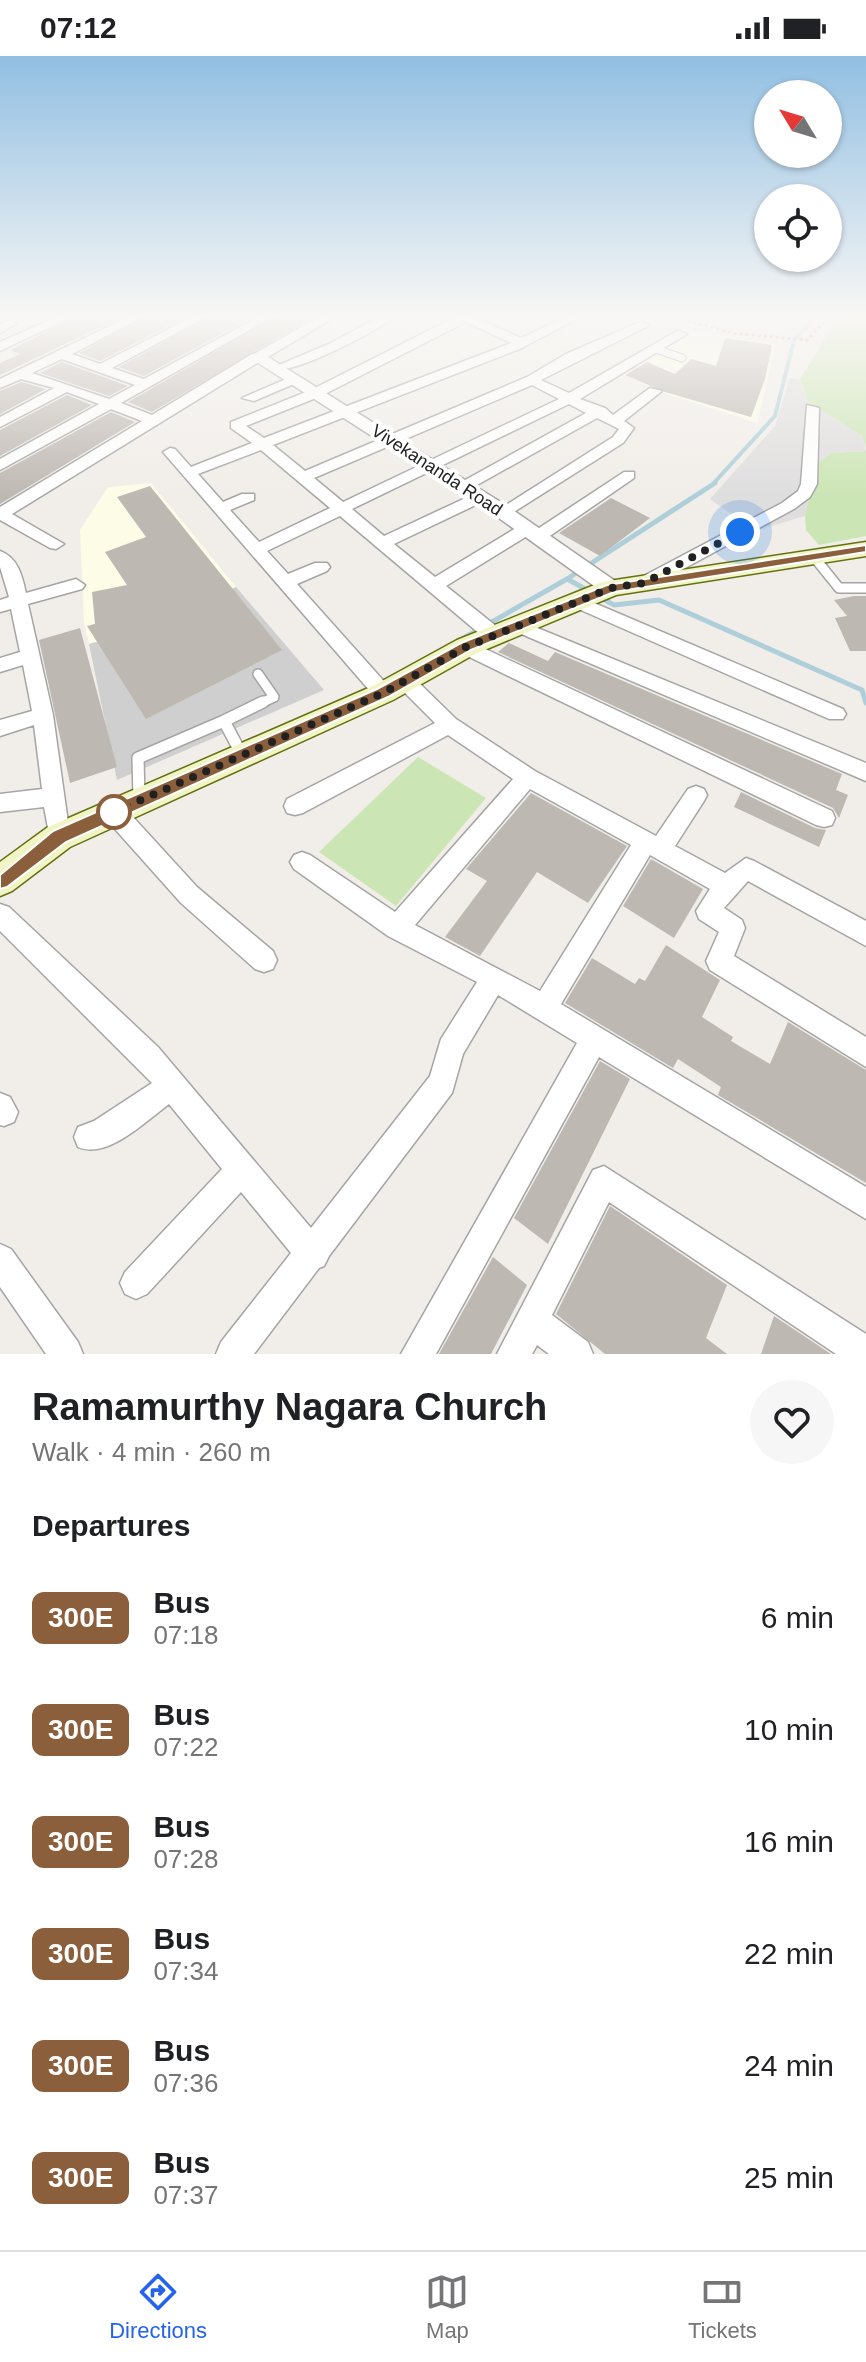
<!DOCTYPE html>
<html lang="en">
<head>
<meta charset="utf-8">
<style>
  :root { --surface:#fff; --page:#f6f6f6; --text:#202124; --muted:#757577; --line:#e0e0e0; --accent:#2563eb }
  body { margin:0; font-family:Arial,sans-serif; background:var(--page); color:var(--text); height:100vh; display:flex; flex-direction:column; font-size:30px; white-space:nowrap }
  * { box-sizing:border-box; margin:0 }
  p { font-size:26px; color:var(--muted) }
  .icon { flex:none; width:44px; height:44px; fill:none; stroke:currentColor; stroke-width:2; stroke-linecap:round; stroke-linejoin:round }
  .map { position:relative; height:1298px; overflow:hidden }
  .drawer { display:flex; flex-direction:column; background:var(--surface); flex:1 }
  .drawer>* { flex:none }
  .badge { padding:0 16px; border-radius:12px; font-size:28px; line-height:52px }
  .needle { width:52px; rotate:308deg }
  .buttons { position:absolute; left:754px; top:24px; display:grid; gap:16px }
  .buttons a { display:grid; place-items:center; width:88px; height:88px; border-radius:50%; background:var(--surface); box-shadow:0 2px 6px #0004; font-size:40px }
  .you { position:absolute; width:40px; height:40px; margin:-20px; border:6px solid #fff; border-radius:50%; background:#1a73e8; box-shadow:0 0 0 12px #1a73e833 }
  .map>.badge { position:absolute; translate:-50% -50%; box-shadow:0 0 0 4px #fff }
  h2 { padding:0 32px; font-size:30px; line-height:72px }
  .round { display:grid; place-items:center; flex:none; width:84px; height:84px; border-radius:42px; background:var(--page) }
  .head { display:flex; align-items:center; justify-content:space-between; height:136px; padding:0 32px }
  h1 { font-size:38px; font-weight:600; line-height:60px }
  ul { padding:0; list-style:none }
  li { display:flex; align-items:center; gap:24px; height:112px; padding:0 32px }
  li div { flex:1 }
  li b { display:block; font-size:30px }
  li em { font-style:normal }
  li .badge { min-width:88px; font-weight:700; text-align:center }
  .status { display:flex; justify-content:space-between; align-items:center; height:56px; padding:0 40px; background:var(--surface); direction:ltr }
  .status svg { height:22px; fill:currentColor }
  .menu { display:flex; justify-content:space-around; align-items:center; height:112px; border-top:2px solid var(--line); background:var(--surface); font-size:22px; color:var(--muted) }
  .menu a { display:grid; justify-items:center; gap:4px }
  .menu .on { color:var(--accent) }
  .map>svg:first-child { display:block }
  .residential { fill:#dfdede }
  .education { fill:#fcfce7 }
  .religious { fill:#cfcfcf }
  .grass { fill:#cce5b5 }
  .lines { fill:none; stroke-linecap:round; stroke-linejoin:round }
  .stream-far1 { stroke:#aecfd9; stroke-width:4 }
  .stream { stroke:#aecfd9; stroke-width:5 }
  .building { fill:#beb8b2 }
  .service-far2-casing { stroke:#a5a5a5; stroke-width:9 }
  .service-far1-casing { stroke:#a5a5a5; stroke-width:12 }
  .service-casing { stroke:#a5a5a5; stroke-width:14 }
  .minor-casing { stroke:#a5a5a5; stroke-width:3 }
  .tertiary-casing { stroke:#a5a5a5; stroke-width:3 }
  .secondary-casing { stroke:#657011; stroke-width:3 }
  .path { stroke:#ec8a7f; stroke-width:3; stroke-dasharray:3 3; stroke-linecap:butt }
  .service-far2 { stroke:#fff; stroke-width:7 }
  .service-far1 { stroke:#fff; stroke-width:9 }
  .service { stroke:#fff; stroke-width:11 }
  .minor { fill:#fff; fill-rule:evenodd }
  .tertiary { fill:#fff; fill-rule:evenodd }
  .secondary { fill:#f1f4c4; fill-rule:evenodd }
  .line { fill:#8b5e3c; stroke:#fff; stroke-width:2 }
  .walk { stroke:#212121; stroke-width:8; stroke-dasharray:0 14.4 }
  .stop-dot { fill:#fff; stroke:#8b5e3c; stroke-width:4 }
  .labels { text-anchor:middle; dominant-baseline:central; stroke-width:8; stroke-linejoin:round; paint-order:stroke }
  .far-street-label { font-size:18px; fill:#212121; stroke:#fff }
</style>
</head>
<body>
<div class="status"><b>07:12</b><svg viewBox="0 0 49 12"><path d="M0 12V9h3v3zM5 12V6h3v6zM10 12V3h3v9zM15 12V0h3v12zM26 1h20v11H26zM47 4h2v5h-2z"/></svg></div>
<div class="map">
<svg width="866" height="1298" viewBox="0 0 866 1298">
  <rect width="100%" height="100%" fill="#f1eee9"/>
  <path class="residential" d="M 790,322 L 799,323 L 808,346 L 862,380 L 866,395 L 831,397 L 816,408 L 805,460 L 755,475 L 710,443 L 775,370 Z"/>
  <path class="education" d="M 696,275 L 776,289 L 757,367 L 661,336 L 619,317 Z
    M 151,427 L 236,531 L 129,577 L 89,588 L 84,567 L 80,474 L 108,431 Z"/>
  <path class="religious" d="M 236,531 L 324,634 L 117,724 L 89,588 L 129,577 Z"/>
  <path class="grass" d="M 839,260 L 866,260 L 866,392 L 862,380 L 808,346 L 800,323 Z
    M 866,395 L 866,480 L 819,489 L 806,474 L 805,460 L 816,408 L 831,397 Z
    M 418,701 L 486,742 L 396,850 L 319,796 Z"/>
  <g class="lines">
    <path class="stream-far1" d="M 712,429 L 775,360 L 794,284 L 816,260"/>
    <path class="stream" d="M 567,523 L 591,536
      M 601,542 L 614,549 L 659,544 L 862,634 L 866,647
      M 462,583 L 567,523 L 715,427"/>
  </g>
  <path class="building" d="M 77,260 L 124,260 L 0,319 L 0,307 L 20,298 L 10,294 Z
    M 148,260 L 188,260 L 100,305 L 79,297 Z
    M 211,260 L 254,260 L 144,320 L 119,311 Z
    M 277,260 L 315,260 L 152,356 L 128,346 Z
    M 725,282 L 772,289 L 765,323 L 751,361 L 665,336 L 625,319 L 647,306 L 675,318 L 691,303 L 716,310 Z
    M 62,306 L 128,330 L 109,340 L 40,317 Z
    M 21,326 L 46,333 L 0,358 L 0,335 Z
    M 67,339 L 92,349 L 0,400 L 0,374 Z
    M 111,356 L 135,366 L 0,448 L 0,417 Z
    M 150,430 L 282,594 L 146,663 L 87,570 L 95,568 L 92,536 L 127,529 L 105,496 L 146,481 L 117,441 Z
    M 611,442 L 650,462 L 600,500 L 559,477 Z
    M 854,540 L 866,540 L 866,595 L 850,595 L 835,562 L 847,560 L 834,544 Z
    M 80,572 L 117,711 L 70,727 L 39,584 Z
    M 509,587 L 548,605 L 555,596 L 842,718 L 836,734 L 848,739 L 839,762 L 833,752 L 498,596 Z
    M 741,736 L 815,772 L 826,774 L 819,791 L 734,751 Z
    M 531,737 L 627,790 L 588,847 L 537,816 L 480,900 L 445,881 L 487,825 L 466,813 Z
    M 651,803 L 703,833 L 674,882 L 623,850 Z
    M 666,889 L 720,924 L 702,961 L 733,981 L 731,985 L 770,1008 L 788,966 L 866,1014 L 866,1127 L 718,1039 L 721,1031 L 678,1003 L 673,1012 L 565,947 L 592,902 L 635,928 L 639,922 L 645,925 Z
    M 600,1005 L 630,1023 L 548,1188 L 514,1162 Z
    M 610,1150 L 727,1229 L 706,1282 L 727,1298 L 605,1298 L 556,1258 Z
    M 493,1201 L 527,1229 L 491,1298 L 439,1298 Z
    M 774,1260 L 831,1298 L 761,1298 Z"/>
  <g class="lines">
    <defs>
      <path id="service-far2" d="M 656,293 L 682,302"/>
      <path id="service-far1" d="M 814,501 L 839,532 L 866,532
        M 258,618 L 274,641 L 259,648"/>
      <path id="service" d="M 224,665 L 263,646
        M 139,743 L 138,702 L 224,665 L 242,699"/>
      <path id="minor" d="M 59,260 L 74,260 L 0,295 L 0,286 Z
        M 130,260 L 145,260 L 72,298 L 100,308 L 194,260 L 208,260 L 112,312 L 144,323 L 260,260 L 274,260 L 121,347 L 152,359 L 252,298 L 262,298 L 262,304 L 12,458 L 64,488 L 56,493 L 50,492 L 0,464 L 0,451 L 142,365 L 111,353 L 0,414 L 0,403 L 99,348 L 67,336 L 0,371 L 0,361 L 54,332 L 21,323 L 0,332 L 0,323 ZM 62,303 L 135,329 L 109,343 L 32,317 Z
        M 381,260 L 395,260 C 380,274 286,323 272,312 L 331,287 Z
        M 457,260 L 472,260 L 521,282 L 568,260 L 582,260 L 522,292 L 273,389 L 305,415 L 527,321 L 566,298 L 640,266 L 650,269 L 541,324 L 569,337 L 677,275 L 687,278 L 580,343 L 605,352 L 613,359 L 650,332 L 662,335 L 624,365 L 634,372 L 623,387 L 509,459 L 503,461 L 495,456 L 613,381 L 619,373 L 597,362 L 468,434 L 458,434 L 458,428 L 586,357 L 569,348 L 352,453 L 384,480 L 472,439 L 484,439 L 484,445 L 394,488 L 435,521 L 521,469 L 533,469 L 533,476 L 624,416 L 634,416 L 634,422 L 544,484 L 532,484 L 532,477 L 446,530 L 501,574 L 503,579 L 501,584 L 487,584 L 340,460 L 267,495 L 288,518 L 315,507 L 327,507 L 330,511 L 327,515 L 297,528 L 390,632 L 393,637 L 390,642 L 376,642 L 163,396 L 170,392 L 175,393 L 191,411 L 252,387 L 231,372 L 231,366 L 311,334 ZM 466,266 L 511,287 L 264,382 L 246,370 L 321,340 ZM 532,329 L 559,343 L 343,446 L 314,422 ZM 261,394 L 330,452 L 259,486 L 230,454 L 254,444 L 254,438 L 242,438 L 223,446 L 198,418 Z
        M 10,264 L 16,268 L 0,277 L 0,268 Z
        M 291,321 L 303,324 L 254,345 L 242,342 Z
        M 807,349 L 819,352 L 817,428 L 810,441 L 794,453 L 650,531 L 638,531 L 635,527 L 638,523 L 782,447 L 798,435 L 801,428 Z
        M 0,495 C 18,502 22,519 26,537 L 76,523 L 85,529 L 82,533 L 28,548 L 53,659 L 70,781 L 67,788 L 59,791 L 51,788 L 44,751 L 0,756 L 0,738 L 42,733 L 34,669 L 0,680 L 0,664 L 32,655 L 23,609 L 0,616 L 0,602 L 20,596 L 11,553 L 0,556 L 0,544 L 9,541 L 0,511 Z
        M 580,541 L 843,653 L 846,658 L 843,663 L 829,663 L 574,551 L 571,547 Z
        M 518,564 L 866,707 L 866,725 L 512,574 L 509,570 Z
        M 466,584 L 832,755 L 835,762 L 832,769 L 824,771 L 816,769 L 459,596 L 457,591 L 459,586 Z
        M 404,617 L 411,619 L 456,663 L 535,715 L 656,780 L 688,733 L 696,730 L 704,733 L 707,739 L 704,745 L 675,790 L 725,817 L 746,802 L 754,805 L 866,865 L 866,890 L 748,825 L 724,852 L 742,864 L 745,872 L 734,900 L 866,981 L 866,1011 L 710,914 L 706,905 L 719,876 L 699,863 L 696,855 L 710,833 L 650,799 L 561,948 L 866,1131 L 866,1163 L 599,1001 L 436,1298 L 401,1298 L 577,987 L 498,939 L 463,998 L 452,1037 L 329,1200 L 324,1210 L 319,1212 L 254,1298 L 216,1298 L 221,1286 L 291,1197 L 241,1136 L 147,1238 L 136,1243 L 125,1238 L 120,1227 L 125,1216 L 222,1113 L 169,1048 C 146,1065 107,1104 78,1091 L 74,1081 L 78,1071 L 94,1065 L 152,1027 L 0,875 L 0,848 L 9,851 L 158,991 L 311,1172 L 430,1020 L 441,983 L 477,926 L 388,880 L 294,813 L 290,806 L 294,799 L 302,796 L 310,799 L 395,856 L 513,723 L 448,679 L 303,757 L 295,759 L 287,757 L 284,750 L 287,743 L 435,667 L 397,629 L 394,624 ZM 530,733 L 631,789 L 540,935 L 415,869 Z
        M 114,747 L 122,749 L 197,831 L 273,895 L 277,904 L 273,913 L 264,916 L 255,913 L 181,847 L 106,763 L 103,756 L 106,749 Z
        M 0,1037 L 10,1041 L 18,1056 L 14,1066 L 4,1070 L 0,1069 Z
        M 604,1110 L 866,1278 L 866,1298 L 836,1298 L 609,1146 L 552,1259 L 588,1286 L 593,1298 L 549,1298 L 537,1289 L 532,1298 L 497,1298 L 593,1114 Z
        M 0,1188 L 11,1193 L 78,1286 L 83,1298 L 46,1298 L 0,1231 Z"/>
      <path id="tertiary" d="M 320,260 L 337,260 L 268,301 L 510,452 L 618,527 L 622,532 L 618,537 L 604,537 L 496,460 L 249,301 Z"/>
      <path id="secondary" d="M 866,486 L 866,500 L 616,539 L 475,598 L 393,644 L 70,791 L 12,835 L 0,840 L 0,806 L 48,771 L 373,630 L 457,584 L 602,526 Z"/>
    </defs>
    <use href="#service-far2" class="service-far2-casing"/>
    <use href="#service-far1" class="service-far1-casing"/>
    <use href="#service" class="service-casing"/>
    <use href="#minor" class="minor-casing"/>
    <use href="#tertiary" class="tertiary-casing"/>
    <use href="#secondary" class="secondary-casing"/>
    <path class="path" d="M 670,260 L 732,277 L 807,284 L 830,260"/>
    <use href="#service-far2" class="service-far2"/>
    <use href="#service-far1" class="service-far1"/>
    <use href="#service" class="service"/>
    <use href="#minor" class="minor"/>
    <use href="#tertiary" class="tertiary"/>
    <use href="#secondary" class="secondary"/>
  </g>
  <linearGradient id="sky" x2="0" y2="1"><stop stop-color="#91bfe2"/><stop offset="0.59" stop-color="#f9f7f5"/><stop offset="1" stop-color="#f9f7f5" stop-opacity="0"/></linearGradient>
  <rect width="866" height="441" fill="url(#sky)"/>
  <path class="line" d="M 866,489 L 866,496 L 614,536 L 471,594 L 388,641 L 66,786 L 7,831 L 0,833 L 0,819 L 53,775 L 377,633 L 461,587 L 607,529 Z"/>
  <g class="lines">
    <path class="walk" d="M 114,756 L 383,637 L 466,591 L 611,532 L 644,527 L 740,476"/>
  </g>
  <circle class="stop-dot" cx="114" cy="756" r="16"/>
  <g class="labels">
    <g class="far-street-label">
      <text transform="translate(437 414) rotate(33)">Vivekananda Road</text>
    </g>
  </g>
</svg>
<div class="buttons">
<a><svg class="needle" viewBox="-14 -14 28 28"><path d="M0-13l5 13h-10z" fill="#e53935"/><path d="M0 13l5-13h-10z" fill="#757577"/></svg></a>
<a><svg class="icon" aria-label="locate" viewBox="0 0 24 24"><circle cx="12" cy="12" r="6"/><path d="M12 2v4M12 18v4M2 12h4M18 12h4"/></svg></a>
</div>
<div class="you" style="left:740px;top:476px"></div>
</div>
<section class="drawer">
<div class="head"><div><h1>Ramamurthy Nagara Church</h1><p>Walk · 4 min · 260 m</p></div><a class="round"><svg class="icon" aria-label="heart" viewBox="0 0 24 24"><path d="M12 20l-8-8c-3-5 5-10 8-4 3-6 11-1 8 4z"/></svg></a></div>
<h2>Departures</h2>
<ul>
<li><span class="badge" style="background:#8b5e3c;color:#fff">300E</span><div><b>Bus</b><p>07:18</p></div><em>6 min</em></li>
<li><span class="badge" style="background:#8b5e3c;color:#fff">300E</span><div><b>Bus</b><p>07:22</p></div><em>10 min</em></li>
<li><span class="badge" style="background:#8b5e3c;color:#fff">300E</span><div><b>Bus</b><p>07:28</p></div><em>16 min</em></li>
<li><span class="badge" style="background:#8b5e3c;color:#fff">300E</span><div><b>Bus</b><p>07:34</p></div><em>22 min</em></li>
<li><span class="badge" style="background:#8b5e3c;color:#fff">300E</span><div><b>Bus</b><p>07:36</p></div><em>24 min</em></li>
<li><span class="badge" style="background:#8b5e3c;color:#fff">300E</span><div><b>Bus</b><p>07:37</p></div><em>25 min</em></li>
</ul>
</section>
<nav class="menu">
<a class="on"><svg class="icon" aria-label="directions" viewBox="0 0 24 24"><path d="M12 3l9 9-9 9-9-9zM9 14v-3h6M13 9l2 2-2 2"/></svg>Directions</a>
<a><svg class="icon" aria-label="map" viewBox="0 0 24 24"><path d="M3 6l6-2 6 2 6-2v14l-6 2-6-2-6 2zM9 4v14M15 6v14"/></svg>Map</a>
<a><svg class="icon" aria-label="tickets" viewBox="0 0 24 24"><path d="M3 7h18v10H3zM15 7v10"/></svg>Tickets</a>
</nav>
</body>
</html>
